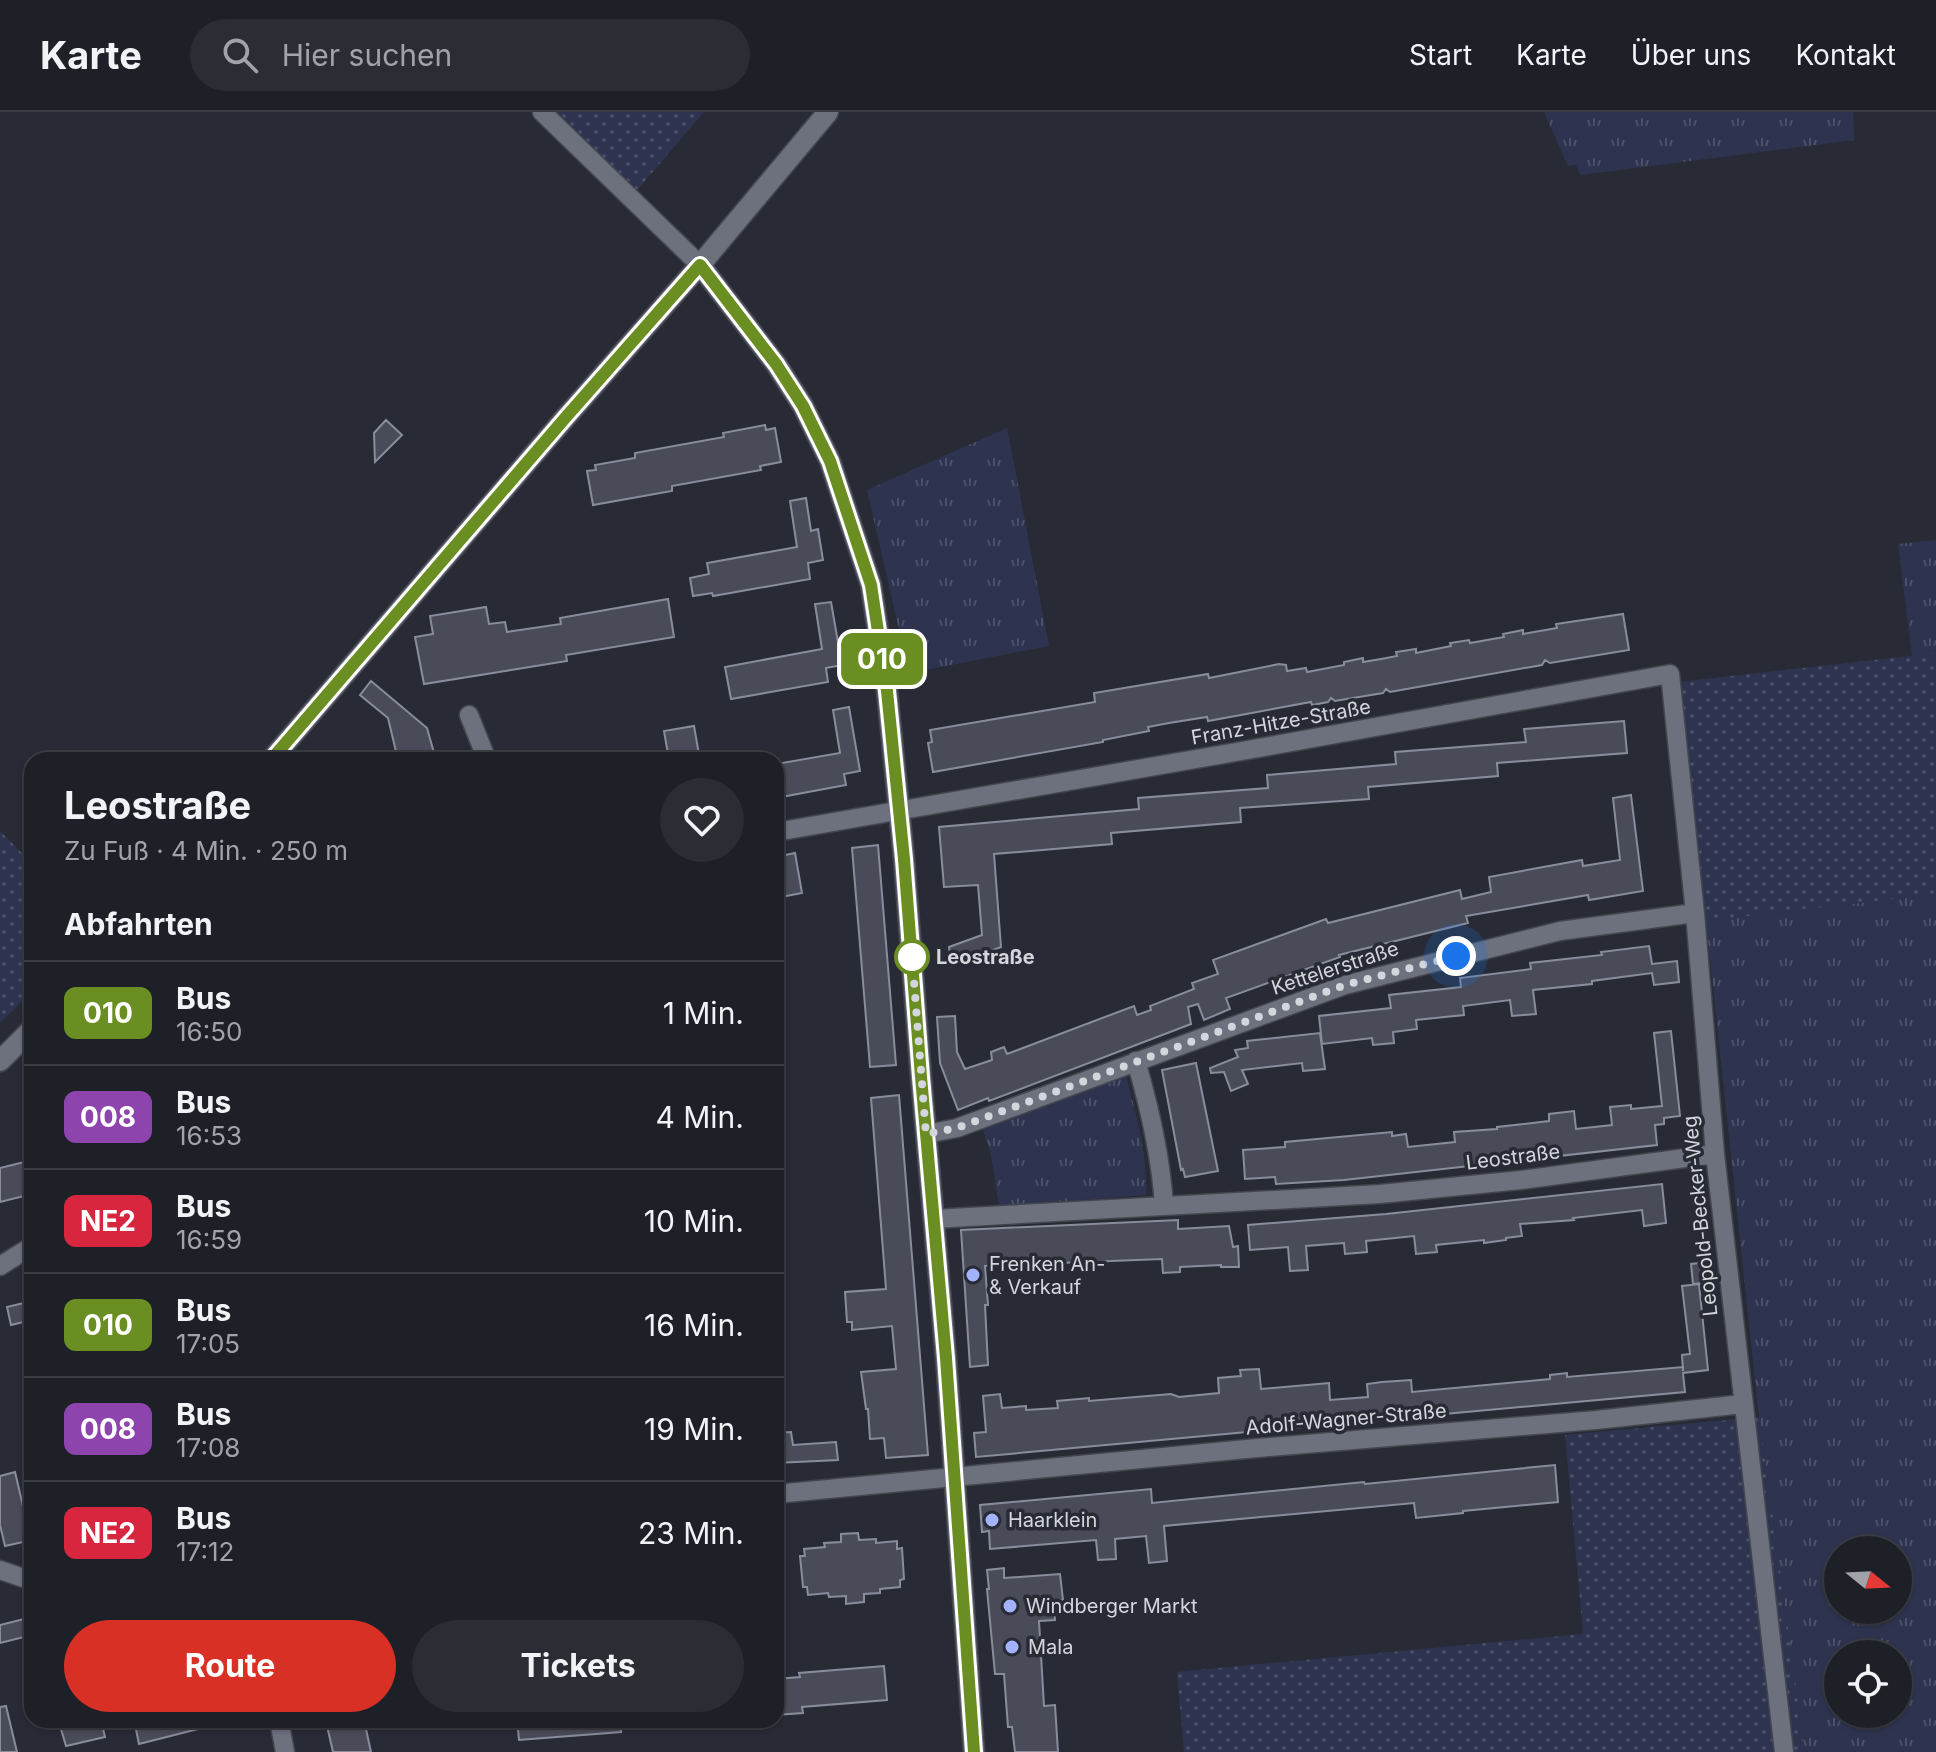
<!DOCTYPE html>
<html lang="de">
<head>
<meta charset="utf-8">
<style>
  :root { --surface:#1e2028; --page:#2b2d34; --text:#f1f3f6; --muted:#a1a3a8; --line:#3c3e45; --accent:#d93025 }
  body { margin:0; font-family:Inter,sans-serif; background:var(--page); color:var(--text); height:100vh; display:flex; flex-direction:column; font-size:30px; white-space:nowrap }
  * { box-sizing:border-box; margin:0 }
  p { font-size:26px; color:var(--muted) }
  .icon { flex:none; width:44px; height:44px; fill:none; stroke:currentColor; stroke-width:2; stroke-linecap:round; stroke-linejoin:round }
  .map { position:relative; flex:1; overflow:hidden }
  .side { position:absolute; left:24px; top:640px; width:760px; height:976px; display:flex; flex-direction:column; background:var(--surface); border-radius:24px; box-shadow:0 2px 6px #0004,0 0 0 2px var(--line) }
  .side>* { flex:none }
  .badge { padding:0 16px; border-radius:12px; font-size:28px; line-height:52px }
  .needle { width:52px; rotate:108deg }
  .fabs { position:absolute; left:1824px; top:1424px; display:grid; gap:16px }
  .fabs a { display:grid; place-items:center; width:88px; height:88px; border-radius:50%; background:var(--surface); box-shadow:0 2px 6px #0004,0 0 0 2px var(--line); font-size:40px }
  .you { position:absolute; width:40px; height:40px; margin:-20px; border:6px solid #fff; border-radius:50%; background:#1a73e8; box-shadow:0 0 0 12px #1a73e833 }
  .map>.badge { position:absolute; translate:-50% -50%; box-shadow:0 0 0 4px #fff }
  h2 { padding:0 40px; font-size:30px; line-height:72px }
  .round { display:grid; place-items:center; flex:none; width:84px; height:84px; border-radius:42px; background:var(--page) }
  .head { display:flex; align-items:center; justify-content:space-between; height:136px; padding:0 40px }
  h1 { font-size:38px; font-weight:700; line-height:60px }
  .button { display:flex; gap:16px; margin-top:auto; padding:16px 40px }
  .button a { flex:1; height:92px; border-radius:48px; background:var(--accent); color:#fff; font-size:32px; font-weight:700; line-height:92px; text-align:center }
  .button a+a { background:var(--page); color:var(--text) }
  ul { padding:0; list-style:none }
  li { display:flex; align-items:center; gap:24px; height:104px; padding:0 40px; border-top:2px solid var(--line) }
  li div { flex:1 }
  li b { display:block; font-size:30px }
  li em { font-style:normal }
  li .badge { min-width:88px; font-weight:700; text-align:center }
  header { display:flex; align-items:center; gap:48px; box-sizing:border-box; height:112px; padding:0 40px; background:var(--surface); border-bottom:2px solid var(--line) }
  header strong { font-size:38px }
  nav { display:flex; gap:44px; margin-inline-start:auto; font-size:28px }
  .search { width:560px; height:72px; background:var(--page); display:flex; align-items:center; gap:20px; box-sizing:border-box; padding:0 28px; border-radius:44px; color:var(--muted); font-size:30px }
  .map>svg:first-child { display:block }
  .grass { fill:url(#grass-tufts); fill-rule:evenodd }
  .garden { fill:url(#garden-dots) }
  .building { fill:#494c58; stroke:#898d9b; stroke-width:2 }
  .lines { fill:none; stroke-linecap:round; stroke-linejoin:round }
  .street-casing { stroke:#44464f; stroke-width:21 }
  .secondary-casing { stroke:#44464f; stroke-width:23 }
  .street { stroke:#6d707d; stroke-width:18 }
  .secondary { stroke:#6d707d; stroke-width:20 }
  .line-casing { stroke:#fff; stroke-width:18 }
  .line { stroke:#6b8e23; stroke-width:12 }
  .walk { stroke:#d4d6dd; stroke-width:8; stroke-dasharray:0 14.4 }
  .stop-dot { fill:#fff; stroke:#6b8e23; stroke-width:4 }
  .poi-dot { fill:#a2b2fd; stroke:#282b36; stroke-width:3 }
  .labels { text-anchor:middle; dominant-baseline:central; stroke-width:7; stroke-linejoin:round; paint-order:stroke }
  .street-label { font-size:20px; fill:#d4d6dd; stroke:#282b36 }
  .stop-label { font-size:20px; font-weight:bold; fill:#d4d6dd; stroke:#282b36; text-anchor:start }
  .poi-label { font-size:20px; fill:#d4d6dd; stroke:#282b36; text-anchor:start }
</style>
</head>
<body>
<header>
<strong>Karte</strong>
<div class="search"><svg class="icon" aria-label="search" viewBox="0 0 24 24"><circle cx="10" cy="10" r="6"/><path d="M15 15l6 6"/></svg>Hier suchen</div>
<nav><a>Start</a><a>Karte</a><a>Über uns</a><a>Kontakt</a></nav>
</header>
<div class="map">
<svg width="1936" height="1640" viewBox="0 0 1936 1640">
  <defs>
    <pattern id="grass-tufts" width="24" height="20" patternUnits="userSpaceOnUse" patternTransform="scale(2)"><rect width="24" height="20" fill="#2e344f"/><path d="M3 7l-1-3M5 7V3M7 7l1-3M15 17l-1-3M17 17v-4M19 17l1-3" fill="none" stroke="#4b5168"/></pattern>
    <pattern id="garden-dots" width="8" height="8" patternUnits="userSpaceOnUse" patternTransform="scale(2)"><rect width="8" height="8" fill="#2e344f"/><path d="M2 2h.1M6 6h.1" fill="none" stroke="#4b5168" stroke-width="1.8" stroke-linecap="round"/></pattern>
  </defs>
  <rect width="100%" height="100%" fill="#282b36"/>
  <path class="grass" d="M 1544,0 L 1853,0 L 1854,28 L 1580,63 L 1576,53 L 1568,54 Z
    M 1007,316 L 1049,534 L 909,561 L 867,378 Z
    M 1936,428 L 1936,541 L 1912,544 L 1898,432 Z
    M 1936,782 L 1936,1640 L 1805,1640 L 1759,1305 L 1706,809 ZM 1838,1438 L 1898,1438 L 1898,1498 L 1838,1498 ZM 1838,1542 L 1898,1542 L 1898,1602 L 1838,1602 Z
    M 1126,964 C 1136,1003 1148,1043 1146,1083 L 999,1094 L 991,1043 L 983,1018 Z"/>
  <path class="garden" d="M 548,0 L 704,0 L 632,84 Z
    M 1936,541 L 1936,782 L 1706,809 L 1679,570 Z
    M 0,719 L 32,751 L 32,880 L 0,911 Z
    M 1759,1305 L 1805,1640 L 1184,1640 L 1177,1560 L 1583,1522 L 1565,1323 Z"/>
  <path class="building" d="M 386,308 L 402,323 L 375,350 L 374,321 Z
    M 765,313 L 766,318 L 775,316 L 781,350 L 760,354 L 761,358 L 672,374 L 672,379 L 593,393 L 587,359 L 596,358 L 595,353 L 635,346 L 635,341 L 724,325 L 723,321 Z
    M 806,386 L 811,419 L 818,417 L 823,448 L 808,451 L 810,467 L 713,484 L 712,481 L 693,484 L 690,466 L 709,462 L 707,451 L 797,435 L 790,389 Z
    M 668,487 L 674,525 L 566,543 L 567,549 L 424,572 L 415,525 L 433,522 L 430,504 L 486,495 L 489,512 L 505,510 L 507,520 L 561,512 L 560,506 Z
    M 831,490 L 842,553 L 826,556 L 828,570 L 731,587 L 725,555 L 822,537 L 815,492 Z
    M 1623,502 L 1629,538 L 1550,551 L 1545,548 L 1542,553 L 1390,580 L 1386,577 L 1383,581 L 1335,589 L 1331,586 L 1328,590 L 1312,593 L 1311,590 L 1208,609 L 1207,605 L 1169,611 L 1148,615 L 1149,619 L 1103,628 L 1103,630 L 933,660 L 928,631 L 932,630 L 930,618 L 1095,590 L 1094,581 L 1208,562 L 1209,566 L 1279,552 L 1286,553 L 1287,559 L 1306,556 L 1307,560 L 1344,553 L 1344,550 L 1363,546 L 1363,550 L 1381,547 L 1397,544 L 1396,540 L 1416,537 L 1416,541 L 1451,534 L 1450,531 L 1469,528 L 1470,531 L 1504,525 L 1503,522 L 1523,518 L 1523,522 L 1557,516 L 1556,512 Z
    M 371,569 L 427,616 L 436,648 L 398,648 L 388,606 L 360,583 Z
    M 849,595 L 860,659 L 844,662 L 846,673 L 776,686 L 776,652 L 840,641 L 833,598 Z
    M 1624,609 L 1627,641 L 1497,651 L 1498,664 L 1368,675 L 1369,687 L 1240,696 L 1241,710 L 1111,721 L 1112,732 L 994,742 L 1001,835 L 951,854 L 949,835 L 982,823 L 978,773 L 944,775 L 939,715 L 1139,697 L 1138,686 L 1268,676 L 1267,663 L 1396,652 L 1395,640 L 1526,630 L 1524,617 Z
    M 694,614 L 700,648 L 669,648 L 664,619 Z
    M 1631,683 L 1643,779 L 1589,788 L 1588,783 L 1466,804 L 1468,811 L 1339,843 L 1340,845 L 1226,886 L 1230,897 L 1204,908 L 1198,892 L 1188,895 L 1191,912 L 989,989 L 988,986 L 958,998 L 940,951 L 937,905 L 955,904 L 957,940 L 965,957 L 992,948 L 991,940 L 1004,935 L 1007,942 L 1134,894 L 1137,903 L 1151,898 L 1150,894 L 1194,877 L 1192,871 L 1218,862 L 1213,848 L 1326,807 L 1328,811 L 1460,778 L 1462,787 L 1491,780 L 1489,765 L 1582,748 L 1583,754 L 1620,748 L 1613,686 Z
    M 878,733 L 896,953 L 870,955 L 852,736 Z
    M 795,741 L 802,781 L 776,786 L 776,745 Z
    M 1649,834 L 1652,852 L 1677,849 L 1679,870 L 1654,873 L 1652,861 L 1592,869 L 1592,872 L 1533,878 L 1536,902 L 1512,904 L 1510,888 L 1463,894 L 1464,903 L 1416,908 L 1417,917 L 1393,920 L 1394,931 L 1373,933 L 1372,926 L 1322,932 L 1319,904 L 1391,896 L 1389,883 L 1461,875 L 1460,866 L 1531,857 L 1530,851 L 1602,843 L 1601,840 Z
    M 1671,919 L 1680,1004 L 1664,1006 L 1664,1012 L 1655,1013 L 1657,1033 L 1344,1068 L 1276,1072 L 1275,1065 L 1245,1067 L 1243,1038 L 1285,1035 L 1285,1030 L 1392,1020 L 1392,1024 L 1406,1022 L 1408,1035 L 1455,1030 L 1454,1020 L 1497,1017 L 1497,1015 L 1549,1009 L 1549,1002 L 1574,999 L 1576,1017 L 1612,1013 L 1610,995 L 1631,993 L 1631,997 L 1662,994 L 1654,921 Z
    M 1320,921 L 1325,957 L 1303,959 L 1302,951 L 1242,958 L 1248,972 L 1231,979 L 1224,960 L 1211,961 L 1210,956 L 1238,945 L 1235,938 L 1248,936 L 1247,929 Z
    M 1196,951 L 1218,1059 L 1185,1065 L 1183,1057 L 1181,1058 L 1162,958 Z
    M 899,983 L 928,1343 L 886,1346 L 884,1326 L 870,1327 L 868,1297 L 866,1297 L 861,1260 L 896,1257 L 892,1214 L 852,1218 L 852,1210 L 847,1210 L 845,1180 L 886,1177 L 871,986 Z
    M 32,1048 L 32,1082 L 0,1090 L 0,1056 Z
    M 1662,1072 L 1666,1111 L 1644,1114 L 1642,1098 L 1573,1106 L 1574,1108 L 1520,1112 L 1522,1124 L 1506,1126 L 1506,1128 L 1484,1131 L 1484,1128 L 1436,1133 L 1437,1140 L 1416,1142 L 1414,1124 L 1366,1129 L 1367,1140 L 1345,1142 L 1344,1131 L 1306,1134 L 1308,1158 L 1290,1159 L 1288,1135 L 1250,1138 L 1248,1113 L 1386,1102 Z
    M 1178,1108 L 1178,1117 L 1229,1114 L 1233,1135 L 1238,1134 L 1239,1155 L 1221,1155 L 1221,1153 L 1180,1155 L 1180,1160 L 1163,1161 L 1162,1147 L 985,1154 L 988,1193 L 985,1193 L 988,1253 L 970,1255 L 961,1118 Z
    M 1709,1150 L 1711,1170 L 1693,1172 L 1691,1152 Z
    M 1699,1172 L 1708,1258 L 1683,1261 L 1685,1280 L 976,1345 L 974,1321 L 986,1320 L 983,1284 L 1000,1282 L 1002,1296 L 1026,1294 L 1026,1298 L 1058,1296 L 1057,1289 L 1089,1286 L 1089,1289 L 1171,1282 L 1179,1285 L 1219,1281 L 1218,1266 L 1241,1264 L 1240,1258 L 1259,1257 L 1261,1277 L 1329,1271 L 1330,1288 L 1368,1285 L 1367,1272 L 1382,1270 L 1411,1268 L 1412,1280 L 1550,1267 L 1550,1263 L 1567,1261 L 1567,1265 L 1683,1255 L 1683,1259 L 1682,1243 L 1690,1242 L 1682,1174 Z
    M 32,1189 L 32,1208 L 11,1213 L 7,1195 Z
    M 791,1320 L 793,1333 L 836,1330 L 838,1348 L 776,1351 L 776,1321 Z
    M 1555,1353 L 1558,1390 L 1463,1399 L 1463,1401 L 1416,1406 L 1414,1391 L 1164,1414 L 1167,1449 L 1149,1451 L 1146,1424 L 1115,1427 L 1116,1447 L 1098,1448 L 1096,1428 L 990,1437 L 989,1419 L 982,1420 L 980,1393 L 1151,1377 L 1152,1391 L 1364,1370 L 1365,1372 Z
    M 15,1360 L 23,1394 L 32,1392 L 32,1428 L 5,1434 L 0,1413 L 0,1364 Z
    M 858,1421 L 859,1428 L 876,1427 L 876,1431 L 897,1429 L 897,1437 L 902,1436 L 904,1467 L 900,1468 L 900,1475 L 880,1477 L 880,1481 L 864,1482 L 864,1490 L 846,1492 L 846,1484 L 829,1485 L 828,1481 L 808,1483 L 807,1475 L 803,1475 L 800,1444 L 805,1444 L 804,1437 L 825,1435 L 824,1431 L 841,1430 L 841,1422 Z
    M 1004,1456 L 1004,1466 L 1060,1462 L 1063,1488 L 1053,1489 L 1055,1508 L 1039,1509 L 1044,1594 L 1055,1593 L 1058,1640 L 1015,1640 L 1012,1615 L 1008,1615 L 1004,1562 L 995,1562 L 987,1477 L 989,1477 L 987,1458 Z
    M 32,1505 L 32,1523 L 0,1531 L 0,1513 Z
    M 884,1554 L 887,1588 L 802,1595 L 803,1601 L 776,1603 L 776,1567 L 800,1565 L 799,1561 Z
    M 6,1594 L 17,1640 L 0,1640 L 0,1595 Z
    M 65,1608 L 101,1608 L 105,1625 L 66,1634 L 61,1617 L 67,1616 Z
    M 134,1608 L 209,1608 L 210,1614 L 139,1632 Z
    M 333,1608 L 364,1608 L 371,1640 L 333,1640 L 327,1614 L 334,1612 Z
    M 517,1608 L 621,1608 L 621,1620 L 519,1628 Z"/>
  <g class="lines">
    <defs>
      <path id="street" d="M 542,0 L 700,153
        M 469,603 L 487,648
        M 776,720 L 1236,640 L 1670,562 L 1695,801 L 1715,1042 L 1784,1640
        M 1136,949 C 1150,997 1161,1045 1164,1094
        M 926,1022 L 957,1016 L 1345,873 L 1560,819 L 1695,801
        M 933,1107 L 1380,1082 L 1521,1068 L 1715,1042
        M 0,1154 L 32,1134
        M 776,1382 L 1257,1336 L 1596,1308 L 1743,1292
        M 0,1458 L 32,1469
        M 279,1608 L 285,1640"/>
      <path id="secondary" d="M 700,153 L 776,252 L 803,294 L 830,349 L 871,473 L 887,579 L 904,747 L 921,965 L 946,1246 L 974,1640
        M 271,648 L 566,305 L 700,153 L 828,0
        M 0,949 L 32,917"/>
    </defs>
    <use href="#street" class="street-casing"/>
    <use href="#secondary" class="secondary-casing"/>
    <use href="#street" class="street"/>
    <use href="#secondary" class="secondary"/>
  </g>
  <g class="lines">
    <defs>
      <path id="line" d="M 271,648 L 566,305 L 700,153 L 776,252 L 803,294 L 830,349 L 871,473 L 887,579 L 904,747 L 921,965 L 946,1246 L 974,1640"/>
    </defs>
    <use href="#line" class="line-casing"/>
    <use href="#line" class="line"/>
    <path class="walk" d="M 912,845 L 912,844 L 926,1022 L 957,1016 L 1345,873 L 1456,844"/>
  </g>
  <circle class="stop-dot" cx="912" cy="845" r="16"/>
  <g class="poi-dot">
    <circle cx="973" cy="1163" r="8"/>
    <circle cx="992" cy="1408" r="8"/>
    <circle cx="1010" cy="1494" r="8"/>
    <circle cx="1012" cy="1535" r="8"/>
  </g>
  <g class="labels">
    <g class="street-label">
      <text transform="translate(1281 610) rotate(-10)">Franz-Hitze-Straße</text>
      <text transform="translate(1335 856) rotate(-18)">Kettelerstraße</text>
      <text transform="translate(1513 1045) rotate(-7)">Leostraße</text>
      <text transform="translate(1700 1104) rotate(-96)">Leopold-Becker-Weg</text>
      <text transform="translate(1346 1307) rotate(-5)">Adolf-Wagner-Straße</text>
    </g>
    <g class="stop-label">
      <text x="936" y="845">Leostraße</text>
    </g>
    <g class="poi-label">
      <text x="989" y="1152">Frenken An-<tspan x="989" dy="23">&amp; Verkauf</tspan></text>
      <text x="1008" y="1408">Haarklein</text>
      <text x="1026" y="1494">Windberger Markt</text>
      <text x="1028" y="1535">Mala</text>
    </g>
  </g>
</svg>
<div class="fabs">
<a><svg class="needle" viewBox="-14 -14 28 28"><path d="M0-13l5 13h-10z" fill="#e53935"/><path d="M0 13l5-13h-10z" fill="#a1a3a8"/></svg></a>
<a><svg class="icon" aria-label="locate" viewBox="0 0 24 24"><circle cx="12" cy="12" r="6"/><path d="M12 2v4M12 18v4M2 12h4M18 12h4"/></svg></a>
</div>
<div class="you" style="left:1456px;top:844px"></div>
<b class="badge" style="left:882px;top:547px;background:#6b8e23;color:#fff">010</b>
<section class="side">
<div class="head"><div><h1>Leostraße</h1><p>Zu Fuß · 4 Min. · 250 m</p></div><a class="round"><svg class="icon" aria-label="heart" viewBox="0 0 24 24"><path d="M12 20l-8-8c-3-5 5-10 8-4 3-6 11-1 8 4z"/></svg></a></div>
<h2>Abfahrten</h2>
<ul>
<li><span class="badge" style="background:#6b8e23;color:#fff">010</span><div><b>Bus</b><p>16:50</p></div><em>1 Min.</em></li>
<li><span class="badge" style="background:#8e44ad;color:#fff">008</span><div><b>Bus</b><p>16:53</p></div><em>4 Min.</em></li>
<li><span class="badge" style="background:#d7263d;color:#fff">NE2</span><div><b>Bus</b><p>16:59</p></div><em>10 Min.</em></li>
<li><span class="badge" style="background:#6b8e23;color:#fff">010</span><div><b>Bus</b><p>17:05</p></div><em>16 Min.</em></li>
<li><span class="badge" style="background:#8e44ad;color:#fff">008</span><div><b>Bus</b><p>17:08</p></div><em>19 Min.</em></li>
<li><span class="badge" style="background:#d7263d;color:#fff">NE2</span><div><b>Bus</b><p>17:12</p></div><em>23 Min.</em></li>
</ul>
<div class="button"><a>Route</a><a>Tickets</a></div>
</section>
</div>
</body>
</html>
